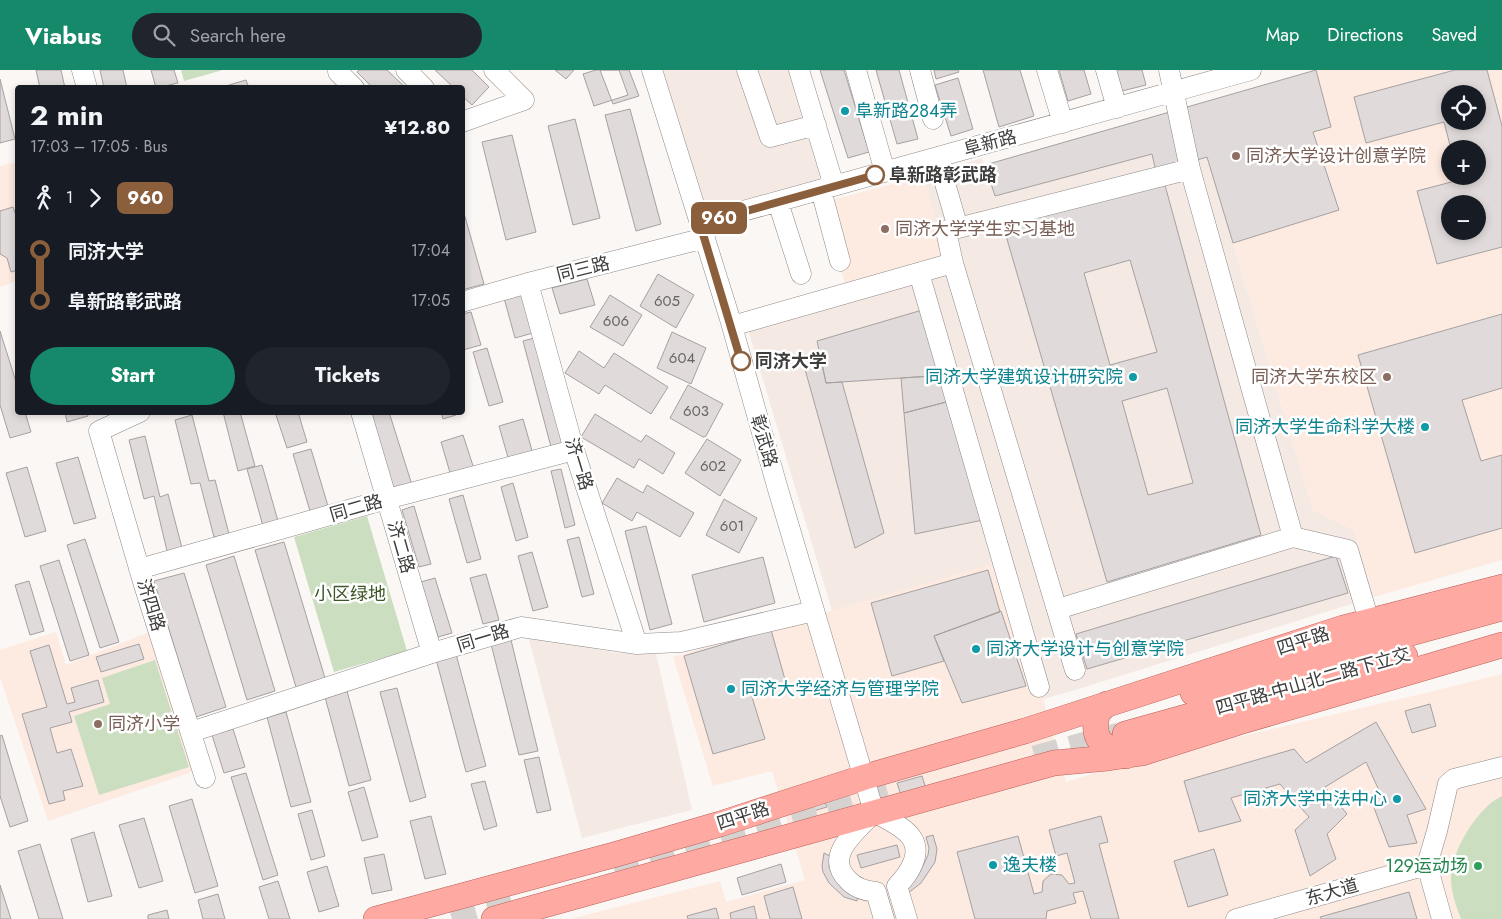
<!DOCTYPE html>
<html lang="en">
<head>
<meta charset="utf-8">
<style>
  :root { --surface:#171b24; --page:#20242c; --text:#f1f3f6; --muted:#9ea1a6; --accent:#15896a }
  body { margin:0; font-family:Jost,"Noto Sans SC",sans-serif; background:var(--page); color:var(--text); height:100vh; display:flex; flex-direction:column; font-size:19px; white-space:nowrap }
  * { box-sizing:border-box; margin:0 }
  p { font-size:16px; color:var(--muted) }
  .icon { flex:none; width:28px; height:28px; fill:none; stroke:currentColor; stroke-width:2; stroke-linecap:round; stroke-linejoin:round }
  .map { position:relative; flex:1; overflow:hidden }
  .drawer { position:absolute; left:15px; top:15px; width:450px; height:330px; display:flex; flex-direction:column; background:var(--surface); border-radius:5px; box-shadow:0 2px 8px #0003 }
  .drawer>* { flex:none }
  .badge { padding:0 10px; border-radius:8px; font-size:18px; line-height:32px }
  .controls { position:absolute; left:1441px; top:15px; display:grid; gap:10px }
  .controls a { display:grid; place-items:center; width:45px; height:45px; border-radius:50%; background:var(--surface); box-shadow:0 2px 8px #0003; font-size:25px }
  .map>.badge { position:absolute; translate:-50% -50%; box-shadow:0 0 0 2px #fff }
  .legs { display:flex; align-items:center; gap:8px; height:55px; padding:0 15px; font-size:16px }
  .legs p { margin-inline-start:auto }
  .overview { display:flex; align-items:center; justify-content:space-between; height:85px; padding:0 15px }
  h1 { font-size:28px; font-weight:700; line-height:38px }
  .action { display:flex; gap:10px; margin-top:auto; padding:10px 15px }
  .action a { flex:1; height:58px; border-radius:30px; background:var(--accent); color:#fff; font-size:20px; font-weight:700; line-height:58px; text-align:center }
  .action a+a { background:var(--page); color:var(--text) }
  ul { padding:0 15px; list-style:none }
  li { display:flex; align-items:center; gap:18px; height:50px; font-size:19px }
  li i { display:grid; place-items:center; width:8px; height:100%; margin:0 6px; background:currentColor }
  li i::after { content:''; width:12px; height:12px; margin:-6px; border:4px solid; border-radius:50%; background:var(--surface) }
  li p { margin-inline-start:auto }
  li:first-child i { background:linear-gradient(#0000 50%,currentColor 0) }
  li:last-child i { background:linear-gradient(currentColor 50%,#0000 0) }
  header { display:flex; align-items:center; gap:30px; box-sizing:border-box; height:70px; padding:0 25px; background:var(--accent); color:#fff }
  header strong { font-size:24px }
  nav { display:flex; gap:28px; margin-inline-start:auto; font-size:18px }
  .search { width:350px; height:45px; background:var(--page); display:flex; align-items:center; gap:12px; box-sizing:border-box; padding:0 18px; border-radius:28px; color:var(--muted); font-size:19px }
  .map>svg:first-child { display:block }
  .built { fill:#f5e9e4 }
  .education { fill:#fdeae1; fill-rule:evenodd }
  .green { fill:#ccdec0 }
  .building { fill:#e0dbda; stroke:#a5a1a1; fill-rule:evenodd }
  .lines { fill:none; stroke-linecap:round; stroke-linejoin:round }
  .major-tunnel { stroke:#d5d2d0; stroke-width:25; stroke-dasharray:25 12; stroke-linecap:butt }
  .minor-casing { stroke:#8c8987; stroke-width:21 }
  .major-casing { stroke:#bb5e56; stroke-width:26 }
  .minor { stroke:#fff; stroke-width:20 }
  .major { stroke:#fea9a2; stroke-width:25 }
  .line-1-casing { stroke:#fff; stroke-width:11 }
  .line-1 { stroke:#8b5e3c; stroke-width:8 }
  .culture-dot { fill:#0f9aa8; stroke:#fff; stroke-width:2 }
  .education-dot { fill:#8d6e63; stroke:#fff; stroke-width:2 }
  .stop-1-dot { fill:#fff; stroke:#8b5e3c; stroke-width:2.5 }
  .leisure-dot { fill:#2e9e5b; stroke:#fff; stroke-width:2 }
  .labels { text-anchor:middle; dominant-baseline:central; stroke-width:5; stroke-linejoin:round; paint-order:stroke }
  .number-label { font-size:15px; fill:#666464 }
  .culture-label { font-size:18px; fill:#0d838f; stroke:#fff; text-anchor:start }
  .street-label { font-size:18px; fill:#3e3d3c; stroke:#fff }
  .education-label { font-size:18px; fill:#785e54; stroke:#fff; text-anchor:start }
  .stop-label { font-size:18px; font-weight:bold; fill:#3e3d3c; stroke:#fff; text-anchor:start }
  .park-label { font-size:18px; fill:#3d5628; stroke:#fff }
  .leisure-label { font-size:18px; fill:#27864d; stroke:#fff; text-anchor:end }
</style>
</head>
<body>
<header>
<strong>Viabus</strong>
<div class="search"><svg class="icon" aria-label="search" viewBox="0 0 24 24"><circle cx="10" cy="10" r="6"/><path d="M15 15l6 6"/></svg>Search here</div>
<nav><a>Map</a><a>Directions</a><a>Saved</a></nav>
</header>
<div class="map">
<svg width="1502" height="849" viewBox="0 0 1502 849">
  <rect width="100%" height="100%" fill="#fbf7f5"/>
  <path class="built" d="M 663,0 L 799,0 L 831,106 L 706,140 Z
    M 1152,84 L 1156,101 L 1207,87 L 1313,440 L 1354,460 L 1374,527 L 1075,620 L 873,678 L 743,243 L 945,186 L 923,106 L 982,88 L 995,126 Z
    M 528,566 L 556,570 L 616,583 L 656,584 L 692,740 L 582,768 Z"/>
  <path class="education" d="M 1316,0 L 1502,0 L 1502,490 L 1374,527 L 1354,460 L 1313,440 L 1233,173 L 1339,140 L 1314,62 L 1331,57 ZM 1450,24 L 1478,24 L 1478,51 L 1450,51 ZM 1450,79 L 1478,79 L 1478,106 L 1450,106 ZM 1450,134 L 1478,134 L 1478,161 L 1450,161 Z
    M 17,92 L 17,211 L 0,217 L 0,96 Z
    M 923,106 L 945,186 L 845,215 L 824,132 Z
    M 1005,490 L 1066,712 L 1127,693 L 1434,621 L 1502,604 L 1502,849 L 570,849 L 720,811 L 726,832 L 805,810 L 772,701 L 713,716 L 673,587 Z
    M 154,560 L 195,701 L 48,751 L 0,607 L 0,580 L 56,562 L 66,595 Z"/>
  <path class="green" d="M 181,0 L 223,0 L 184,11 Z
    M 367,446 L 407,581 L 334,602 L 294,467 Z
    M 155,590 L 189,697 L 99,725 L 74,646 L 110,634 L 102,608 Z
    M 1502,726 L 1502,849 L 1461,849 C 1456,836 1451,822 1451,808 C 1451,781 1478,737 1502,726 Z"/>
  <path class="building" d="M 36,0 L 61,0 L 65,18 L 40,18 Z
    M 100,0 L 123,0 L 127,18 L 104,18 Z
    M 151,0 L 174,0 L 178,13 L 156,18 Z
    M 359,0 L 387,0 L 406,18 L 373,18 L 357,2 Z
    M 435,0 L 472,0 L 489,17 L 472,35 L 462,26 L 462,18 L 454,18 Z
    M 555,0 L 574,0 L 566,9 Z
    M 596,0 L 619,0 L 628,25 L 594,36 L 583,4 Z
    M 600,0 L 629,0 L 639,26 L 613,34 Z
    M 820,0 L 844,0 L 869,82 L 848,88 Z
    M 876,0 L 899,0 L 918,69 L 897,74 Z
    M 934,0 L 958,0 L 959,2 L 936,9 Z
    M 983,0 L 1020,0 L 1034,46 L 999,57 Z
    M 1059,0 L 1084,0 L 1091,24 L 1068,31 Z
    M 1116,0 L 1142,0 L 1146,15 L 1122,21 Z
    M 1316,0 L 1331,57 L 1313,62 L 1339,140 L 1233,173 L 1207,87 L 1156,102 L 1152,84 L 995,126 L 985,95 Z
    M 1455,0 L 1487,0 L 1502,56 L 1502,177 L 1437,194 L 1417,121 L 1459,110 L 1458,106 L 1478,106 L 1478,79 L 1451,79 L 1444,52 L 1366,73 L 1354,27 ZM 1450,24 L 1478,24 L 1478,51 L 1450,51 ZM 1450,134 L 1478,134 L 1478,161 L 1450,161 Z
    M 958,8 L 973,59 L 951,66 L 935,15 Z
    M 0,9 L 15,69 L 0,73 Z
    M 246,10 L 249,18 L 219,18 Z
    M 630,39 L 661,154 L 636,161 L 605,45 Z
    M 575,49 L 600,148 L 573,155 L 548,56 Z
    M 512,65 L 536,162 L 506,170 L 482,72 Z
    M 1163,108 L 1261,465 L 1107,512 L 1002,152 ZM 1130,190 L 1157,282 L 1110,295 L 1084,203 ZM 1167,318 L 1193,413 L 1148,425 L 1122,331 Z
    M 462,136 L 484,214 L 462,220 Z
    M 13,137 L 18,151 L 18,200 L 11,202 L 7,188 L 0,184 L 0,141 Z
    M 658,204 L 694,225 L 676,258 L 640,236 Z
    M 587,209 L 595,235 L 560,244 L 552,218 Z
    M 522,223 L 533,263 L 515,268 L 504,228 Z
    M 610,225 L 642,245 L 623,276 L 590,257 Z
    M 929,238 L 947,305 L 826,313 L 817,271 Z
    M 471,242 L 481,275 L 463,280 L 462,244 Z
    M 1502,244 L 1502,318 L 1462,330 L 1481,391 L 1502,385 L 1502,458 L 1415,483 L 1358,285 Z
    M 0,261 L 18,318 L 18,342 L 25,342 L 31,362 L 10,368 L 0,335 Z
    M 672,262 L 706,278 L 691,314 L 657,298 Z
    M 538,267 L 566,373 L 551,377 L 523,271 Z
    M 487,278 L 503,332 L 489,336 L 473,282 Z
    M 579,281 L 604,298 L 614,283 L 668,317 L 651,344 L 605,315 L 599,324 L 565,303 Z
    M 820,284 L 826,313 L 842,312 L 884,463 L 855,478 L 801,285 Z
    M 947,305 L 954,330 L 904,343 L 901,308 Z
    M 688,315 L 723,334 L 706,366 L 703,367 L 670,348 Z
    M 954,330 L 988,449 L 915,464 L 904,343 Z
    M 65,342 L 87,342 L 88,346 L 67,352 Z
    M 223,342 L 240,342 L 255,396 L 238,401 Z
    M 275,342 L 298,342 L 307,372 L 287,378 Z
    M 369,342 L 389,342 L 412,415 L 393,421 Z
    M 441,342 L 455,342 L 456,345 L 443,349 Z
    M 595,344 L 641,372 L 646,365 L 675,383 L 663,404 L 639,389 L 634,398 L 581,367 Z
    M 192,345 L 209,411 L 215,410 L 229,464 L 214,467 L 200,413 L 191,414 L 175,350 Z
    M 523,349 L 533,384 L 509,391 L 499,356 Z
    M 463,365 L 474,399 L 451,406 L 441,372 Z
    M 145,366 L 160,427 L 168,424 L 182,478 L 167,481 L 154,426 L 144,429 L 129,370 Z
    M 707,369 L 741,390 L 720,426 L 685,403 Z
    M 311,379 L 328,436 L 310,441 L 293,384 Z
    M 78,387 L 96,448 L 74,454 L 56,393 Z
    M 262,395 L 278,451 L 263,456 L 247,399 Z
    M 27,397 L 46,461 L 25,467 L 6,403 Z
    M 561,399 L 575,455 L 565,458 L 551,401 Z
    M 617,408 L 643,423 L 647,415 L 694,443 L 680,467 L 637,442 L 632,451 L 602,433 Z
    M 513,413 L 528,467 L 516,471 L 501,417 Z
    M 463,425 L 481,489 L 467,493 L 449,429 Z
    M 724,429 L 757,448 L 739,483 L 706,465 Z
    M 414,436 L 431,494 L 419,497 L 402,440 Z
    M 646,456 L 672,554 L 650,560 L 625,461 Z
    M 579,467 L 594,524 L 582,527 L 567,470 Z
    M 85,469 L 119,572 L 100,578 L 67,475 Z
    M 284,472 L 325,608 L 296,617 L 255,480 Z
    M 532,482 L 548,537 L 533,541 L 518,486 Z
    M 234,486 L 275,621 L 247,630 L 206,495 Z
    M 1336,486 L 1348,523 L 1087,599 L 1076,564 Z
    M 763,487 L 775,533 L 704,552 L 692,505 Z
    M 59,490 L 89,585 L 70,591 L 40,496 Z
    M 988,500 L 1000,542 L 934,566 L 944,591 L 892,606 L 871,533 Z
    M 184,503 L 226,637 L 196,647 L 154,511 Z
    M 486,504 L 499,550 L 483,554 L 470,508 Z
    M 435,508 L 452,563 L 438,567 L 421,512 Z
    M 29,511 L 44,561 L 30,565 L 15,515 Z
    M 1001,541 L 1026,616 L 962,633 L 934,566 Z
    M 771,560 L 786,613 L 751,624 L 765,669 L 713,684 L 684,586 Z
    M 511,570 L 538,681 L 519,685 L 491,574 Z
    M 139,574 L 144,589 L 101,602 L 96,587 Z
    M 49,575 L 67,634 L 75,632 L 71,618 L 98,610 L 104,632 L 69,642 L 72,652 L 50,658 L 57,683 L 71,679 L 83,716 L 63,721 L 65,730 L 49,734 L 22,644 L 47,637 L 30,581 Z
    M 456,584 L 486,696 L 466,702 L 436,589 Z
    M 397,618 L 426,727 L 410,732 L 380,622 Z
    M 347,621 L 371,710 L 349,716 L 325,627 Z
    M 1430,634 L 1436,656 L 1412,663 L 1405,641 Z
    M 286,642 L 311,732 L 291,737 L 267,647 Z
    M 1376,652 L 1426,739 L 1407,745 L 1417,773 L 1389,777 L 1371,730 L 1382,727 L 1366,692 L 1325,717 L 1347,744 L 1327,764 L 1336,789 L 1310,806 L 1295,760 L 1309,747 L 1280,714 L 1231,728 L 1241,751 L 1199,762 L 1184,711 L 1294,679 L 1306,693 Z
    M 233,659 L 245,697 L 224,703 L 212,665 Z
    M 2,665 L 28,751 L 10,757 L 0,726 L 0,666 Z
    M 539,687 L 551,740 L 537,743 L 524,690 Z
    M 246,703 L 278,805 L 263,810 L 231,707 Z
    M 922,706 L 926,719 L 901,725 L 897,713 Z
    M 485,711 L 497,756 L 484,760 L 471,714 Z
    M 364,717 L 378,767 L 362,771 L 348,722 Z
    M 192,729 L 218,816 L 195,823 L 169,736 Z
    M 825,732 L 827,737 L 810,742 L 809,736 Z
    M 312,740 L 325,786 L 311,790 L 298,744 Z
    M 431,746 L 446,804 L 425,809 L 410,751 Z
    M 1101,746 L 1108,772 L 1099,774 L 1119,849 L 1091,849 L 1083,821 L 1073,823 L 1076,833 L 1047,841 L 1046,849 L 975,849 L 957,782 L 1018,766 L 1034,824 L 1042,822 L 1043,811 L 1051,804 L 1062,805 L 1069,814 L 1075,813 L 1067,783 L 1056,786 L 1049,760 Z
    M 144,748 L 163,811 L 139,818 L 119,755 Z
    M 94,762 L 112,826 L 88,832 L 71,769 Z
    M 933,765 L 937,779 L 935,792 L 921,813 L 907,824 L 909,813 L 920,802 L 928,785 L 929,778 L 926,767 Z
    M 40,774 L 63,849 L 39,849 L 18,781 Z
    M 897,775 L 900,787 L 861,798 L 857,785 Z
    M 1214,779 L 1228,825 L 1188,837 L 1174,791 Z
    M 824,783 L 830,786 L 829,797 L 835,809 L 840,814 L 858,823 L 857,831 L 844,827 L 829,813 L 823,802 L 822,796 Z
    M 384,784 L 392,820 L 372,824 L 364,788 Z
    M 781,794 L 786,812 L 742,825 L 737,808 Z
    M 327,796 L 339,836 L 319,842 L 307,802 Z
    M 278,811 L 290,849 L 269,849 L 259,817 Z
    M 0,815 L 11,849 L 0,849 Z
    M 793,817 L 802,849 L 770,849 L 764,826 Z
    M 1409,822 L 1417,849 L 1321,849 L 1320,847 Z
    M 218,824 L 225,849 L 203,849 L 198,830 Z
    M 754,836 L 757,849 L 731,849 L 730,843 Z
    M 716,838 L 719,849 L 688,849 L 687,846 Z
    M 167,840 L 169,849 L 148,849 L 148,845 Z"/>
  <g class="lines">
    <path class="major-tunnel" d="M 1035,688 L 1119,665
      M 615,802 L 894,725
      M 452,849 L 521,829"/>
    <defs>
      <path id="minor" d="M 82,0 L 87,18
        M 340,0 L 338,2 L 354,18
        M 406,0 L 424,18
        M 652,0 L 730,249 L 777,416 L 874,742
        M 747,0 L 770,67 L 816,55
        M 799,0 L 834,116
        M 856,0 L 885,102
        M 920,0 L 933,49
        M 1047,0 L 1063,53
        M 1106,0 L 1117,38
        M 1169,0 L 1190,99
        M 462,52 L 524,30 L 494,0
        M 942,103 L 958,158 L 1190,99 L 1293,467 L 1348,480 L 1369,551
        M 821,120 L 840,191
        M 778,132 L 801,204
        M 700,153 L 1251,0
        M 953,193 L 946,161 L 958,158
        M 919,203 L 1039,617
        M 528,213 L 574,380 L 637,574
        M 462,232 L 528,213 L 705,168
        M 732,256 L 953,193 L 1075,600
        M 140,342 L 99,361 L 144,515 L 205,708
        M 361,342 L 432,583
        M 139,499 L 387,429 L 574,380
        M 1058,539 L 1293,467
        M 191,662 L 432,583 L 521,557 L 637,574 L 681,572 L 814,541
        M 874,742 C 857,761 823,785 848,810 C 855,818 866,821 876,822 L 884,849
        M 874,742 C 886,749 903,756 911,767 C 923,783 909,804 897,816 L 907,849
        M 1236,849 L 1427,795
        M 1442,849 L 1427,795 L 1437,761 L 1448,714 L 1454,709 L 1502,697"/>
      <path id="major" d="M 1193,623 L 1502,538
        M 1107,634 L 1098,642 C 1090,669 1102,677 1126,686
        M 1125,664 L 1405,586
        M 376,849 L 617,784 L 720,754 L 865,707 L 1025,661 L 1343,558 L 1502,517
        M 494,849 L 1054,693 L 1108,688 L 1142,683 L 1239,652 L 1502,575"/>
    </defs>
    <use href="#minor" class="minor-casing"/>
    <use href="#major" class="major-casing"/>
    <use href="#minor" class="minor"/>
    <use href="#major" class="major"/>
  </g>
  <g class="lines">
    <defs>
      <path id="line-1" d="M 741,291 L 700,154 L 875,105"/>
    </defs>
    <use href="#line-1" class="line-1-casing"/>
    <use href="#line-1" class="line-1"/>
  </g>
  <g class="culture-dot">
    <circle cx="845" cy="41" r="5"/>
    <circle cx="1133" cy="307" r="5"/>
    <circle cx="1425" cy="357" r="5"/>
    <circle cx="976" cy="579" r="5"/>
    <circle cx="731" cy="619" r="5"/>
    <circle cx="1397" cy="729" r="5"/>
    <circle cx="993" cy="795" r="5"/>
  </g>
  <g class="education-dot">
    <circle cx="1236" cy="86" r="5"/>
    <circle cx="885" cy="159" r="5"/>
    <circle cx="1387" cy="307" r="5"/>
    <circle cx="98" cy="654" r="5"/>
  </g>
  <g class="stop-1-dot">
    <circle cx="875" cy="105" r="9"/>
    <circle cx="741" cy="291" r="9"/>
  </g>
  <circle class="leisure-dot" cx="1478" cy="796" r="5"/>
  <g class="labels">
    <g class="number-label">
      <text x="667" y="231">605</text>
      <text x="616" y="251">606</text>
      <text x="682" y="288">604</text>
      <text x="696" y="341">603</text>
      <text x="713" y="396">602</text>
      <text x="732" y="456">601</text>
    </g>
    <g class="culture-label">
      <text x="855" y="41">阜新路284弄</text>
      <text x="1123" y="307" text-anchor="end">同济大学建筑设计研究院</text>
      <text x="1415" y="357" text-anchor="end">同济大学生命科学大楼</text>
      <text x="986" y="579">同济大学设计与创意学院</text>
      <text x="741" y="619">同济大学经济与管理学院</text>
      <text x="1387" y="729" text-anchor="end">同济大学中法中心</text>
      <text x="1003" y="795">逸夫楼</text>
    </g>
    <g class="street-label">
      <text transform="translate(990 73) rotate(-15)">阜新路</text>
      <text transform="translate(583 199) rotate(-14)">同三路</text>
      <text transform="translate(764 371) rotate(74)">彰武路</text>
      <text transform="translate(579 394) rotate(73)">济一路</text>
      <text transform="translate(356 438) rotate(-16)">同二路</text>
      <text transform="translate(401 477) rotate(74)">济二路</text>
      <text transform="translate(151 535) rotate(73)">济四路</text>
      <text transform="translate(483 568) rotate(-17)">同一路</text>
      <text transform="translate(1303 571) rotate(-18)">四平路</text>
      <text transform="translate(1313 611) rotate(-16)">四平路-中山北二路下立交</text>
      <text transform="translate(743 746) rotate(-18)">四平路</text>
      <text transform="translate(1332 822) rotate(-16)">东大道</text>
    </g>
    <g class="education-label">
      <text x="1246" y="86">同济大学设计创意学院</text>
      <text x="895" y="159">同济大学学生实习基地</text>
      <text x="1377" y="307" text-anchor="end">同济大学东校区</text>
      <text x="108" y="654">同济小学</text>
    </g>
    <g class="stop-label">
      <text x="889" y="105">阜新路彰武路</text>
      <text x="755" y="291">同济大学</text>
    </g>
    <g class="park-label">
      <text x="350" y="524">小区绿地</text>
    </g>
    <g class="leisure-label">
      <text x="1468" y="796">129运动场</text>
    </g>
  </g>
</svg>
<div class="controls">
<a><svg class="icon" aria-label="locate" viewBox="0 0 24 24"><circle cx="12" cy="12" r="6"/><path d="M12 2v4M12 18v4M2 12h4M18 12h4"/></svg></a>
<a>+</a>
<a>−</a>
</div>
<b class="badge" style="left:719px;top:148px;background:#8b5e3c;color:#fff">960</b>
<section class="drawer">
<div class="overview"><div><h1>2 min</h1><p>17:03 – 17:05 · Bus</p></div><b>¥12.80</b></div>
<div class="legs"><svg class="icon" aria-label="walk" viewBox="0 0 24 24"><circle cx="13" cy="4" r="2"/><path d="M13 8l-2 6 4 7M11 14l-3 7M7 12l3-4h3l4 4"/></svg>1<svg class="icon" aria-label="forward" viewBox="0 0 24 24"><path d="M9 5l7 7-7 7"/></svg><b class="badge" style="background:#8b5e3c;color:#fff">960</b></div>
<ul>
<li><i style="color:#8b5e3c"></i><b>同济大学</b><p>17:04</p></li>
<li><i style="color:#8b5e3c"></i><b>阜新路彰武路</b><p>17:05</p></li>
</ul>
<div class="action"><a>Start</a><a>Tickets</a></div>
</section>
</div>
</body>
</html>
